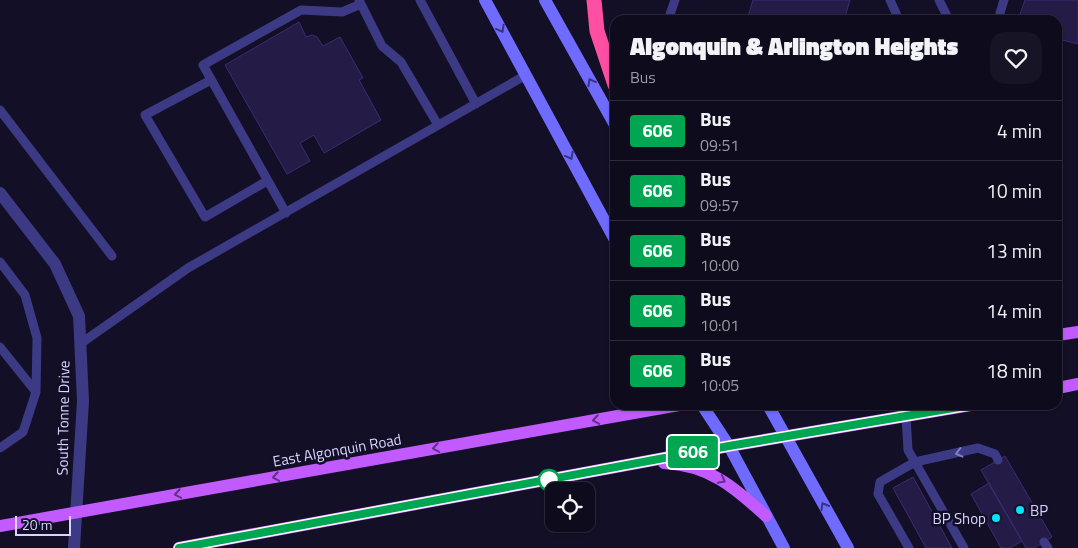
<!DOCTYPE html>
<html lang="en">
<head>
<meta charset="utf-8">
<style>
  :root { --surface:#0e0b1c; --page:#171425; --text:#f1f3f6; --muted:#9b9ba3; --line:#2e2b3b }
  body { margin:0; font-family:"Titillium Web",sans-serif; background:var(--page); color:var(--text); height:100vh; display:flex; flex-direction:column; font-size:19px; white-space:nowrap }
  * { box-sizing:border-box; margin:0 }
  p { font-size:16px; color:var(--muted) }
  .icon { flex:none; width:28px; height:28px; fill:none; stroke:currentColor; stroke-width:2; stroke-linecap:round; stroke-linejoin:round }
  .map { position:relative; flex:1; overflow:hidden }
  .drawer { position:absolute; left:610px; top:15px; width:452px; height:395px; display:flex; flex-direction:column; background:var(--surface); border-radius:15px; box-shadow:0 1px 4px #0004,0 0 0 1px var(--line) }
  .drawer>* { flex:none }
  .badge { padding:0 10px; border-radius:4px; font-size:18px; line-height:32px }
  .buttons { position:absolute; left:545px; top:482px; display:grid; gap:10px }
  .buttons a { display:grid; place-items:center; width:50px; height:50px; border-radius:10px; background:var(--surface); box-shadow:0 1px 4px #0004,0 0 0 1px var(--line); font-size:25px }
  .scale { position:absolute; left:15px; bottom:12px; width:56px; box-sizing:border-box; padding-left:5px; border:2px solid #d9d4ff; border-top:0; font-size:14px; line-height:18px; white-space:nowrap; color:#d9d4ff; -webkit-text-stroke:4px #130f26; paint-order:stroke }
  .map>.badge { position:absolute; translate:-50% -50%; box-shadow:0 0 0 2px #fff }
  .round { display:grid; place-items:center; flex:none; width:52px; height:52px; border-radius:15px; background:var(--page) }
  .overview { display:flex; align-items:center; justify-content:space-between; height:85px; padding:0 20px }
  h1 { font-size:24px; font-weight:800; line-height:38px }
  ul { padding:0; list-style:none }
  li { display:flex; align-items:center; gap:15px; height:60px; padding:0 20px; border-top:1px solid var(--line) }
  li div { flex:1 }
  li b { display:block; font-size:19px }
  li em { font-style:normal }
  li .badge { min-width:55px; font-weight:700; text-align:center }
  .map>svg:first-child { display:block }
  .building { fill:#241b47; stroke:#3b2d73 }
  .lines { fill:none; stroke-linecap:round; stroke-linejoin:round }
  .service { stroke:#3d3a85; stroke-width:9 }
  .minor { stroke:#3d3a85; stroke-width:12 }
  .secondary { stroke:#6f6bff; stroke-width:12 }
  .primary { stroke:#c25bff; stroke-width:12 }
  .motorway { stroke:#ff4fa3; stroke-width:15 }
  .oneway { stroke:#38347d }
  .oneway2 { stroke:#623188 }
  .oneway3 { stroke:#837fbc }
  .line-casing { stroke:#fff; stroke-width:11 }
  .line { stroke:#00a651; stroke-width:8 }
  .stop-dot { fill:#fff; stroke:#00a651; stroke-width:2.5 }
  .poi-dot { fill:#00e5ff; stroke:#130f26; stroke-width:2 }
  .labels { text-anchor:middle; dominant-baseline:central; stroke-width:5; stroke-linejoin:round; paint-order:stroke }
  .street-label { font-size:15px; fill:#d9d4ff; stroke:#130f26 }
  .poi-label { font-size:15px; fill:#d9d4ff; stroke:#130f26; text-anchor:start }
</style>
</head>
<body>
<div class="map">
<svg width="1078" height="548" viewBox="0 0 1078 548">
  <rect width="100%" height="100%" fill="#130f26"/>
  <path class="building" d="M 753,0 L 850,0 L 844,20 L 747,20 Z
    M 1025,0 L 1078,0 L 1078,44 L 1058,39 L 1058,20 L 1018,20 Z
    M 299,22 L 306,37 L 312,35 L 317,37 L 323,46 L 340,37 L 363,78 L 359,80 L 381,120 L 324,153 L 314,135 L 300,143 L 310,161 L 287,174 L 225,65 Z
    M 1005,456 L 1052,537 L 1034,548 L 1026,548 L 981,470 Z
    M 913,477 L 952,548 L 926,548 L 893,488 Z
    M 989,483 L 1022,541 L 1010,548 L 1001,548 L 971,494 Z"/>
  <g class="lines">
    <path class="service" d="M 359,0 L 382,46 L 401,62 L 438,125
      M 420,0 L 476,104
      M 890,0 L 899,20
      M 939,0 L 949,20
      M 668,20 L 675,0
      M 1002,20 L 1000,13 L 1004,0
      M 211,80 L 145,115 L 205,217 L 267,181
      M 0,110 L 112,256
      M 286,213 L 203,65 L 301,10 L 342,12 L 361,4
      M 0,262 L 25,295 L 37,338 L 36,392 L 23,432 L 0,448
      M 80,344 L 188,268 L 526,75
      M 0,347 L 36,392
      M 906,416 L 908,450 L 964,548
      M 1044,542 L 1048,548
      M 909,548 L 878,494 L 880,482 L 915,462 L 978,448 L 995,454 L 998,460"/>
    <path class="minor" d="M 0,193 L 55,264 L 79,316 L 83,401 L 74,548"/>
    <path class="secondary" d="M 485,0 L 615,240
      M 545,0 L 615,125
      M 702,405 L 729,446 L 784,548
      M 768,405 L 848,548"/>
    <path class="primary" d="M 1058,335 L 1078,332
      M 1058,388 L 1078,384
      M 664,463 C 709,465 734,487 766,516
      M 0,526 L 679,405
      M 179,548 L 729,446 L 971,405"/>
    <path class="motorway" d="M 594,0 L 597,31 L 615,85"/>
  </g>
  <defs><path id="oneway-chevron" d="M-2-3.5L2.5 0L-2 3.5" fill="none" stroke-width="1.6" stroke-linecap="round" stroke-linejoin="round" transform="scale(1.25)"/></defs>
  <g class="oneway">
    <use href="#oneway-chevron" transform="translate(501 29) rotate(61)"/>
    <use href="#oneway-chevron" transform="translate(591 82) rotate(-119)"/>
    <use href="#oneway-chevron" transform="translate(570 156) rotate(61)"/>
    <use href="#oneway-chevron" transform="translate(824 506) rotate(-120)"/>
  </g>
  <g class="oneway2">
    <use href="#oneway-chevron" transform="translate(596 420) rotate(170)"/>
    <use href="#oneway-chevron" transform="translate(436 448) rotate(170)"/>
    <use href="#oneway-chevron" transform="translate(276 477) rotate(170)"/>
    <use href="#oneway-chevron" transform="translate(722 480) rotate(28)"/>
    <use href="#oneway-chevron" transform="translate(178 494) rotate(170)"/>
  </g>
  <use class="oneway3" href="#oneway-chevron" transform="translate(959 453) rotate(166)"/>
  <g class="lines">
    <defs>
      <path id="line" d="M 179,548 L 729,446 L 971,405"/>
    </defs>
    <use href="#line" class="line-casing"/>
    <use href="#line" class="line"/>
  </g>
  <circle class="stop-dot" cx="549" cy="480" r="10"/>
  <g class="poi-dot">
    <circle cx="1020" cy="510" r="5"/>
    <circle cx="996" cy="518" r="5"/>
  </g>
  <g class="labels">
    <g class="street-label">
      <text transform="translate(63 418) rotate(-89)">South Tonne Drive</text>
      <text transform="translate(337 450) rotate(-10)">East Algonquin Road</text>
    </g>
    <g class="poi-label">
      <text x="1030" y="510">BP</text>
      <text x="986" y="518" text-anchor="end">BP Shop</text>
    </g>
  </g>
</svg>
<div class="buttons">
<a><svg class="icon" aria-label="locate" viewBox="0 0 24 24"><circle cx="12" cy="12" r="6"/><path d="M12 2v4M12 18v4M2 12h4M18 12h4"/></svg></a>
</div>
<div class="scale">20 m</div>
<b class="badge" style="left:693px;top:452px;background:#00a651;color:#fff">606</b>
<section class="drawer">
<div class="overview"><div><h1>Algonquin &amp; Arlington Heights</h1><p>Bus</p></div><a class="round"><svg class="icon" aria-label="heart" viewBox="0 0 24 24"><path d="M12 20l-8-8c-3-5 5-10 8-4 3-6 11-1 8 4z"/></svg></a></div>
<ul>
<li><span class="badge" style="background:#00a651;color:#fff">606</span><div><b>Bus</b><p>09:51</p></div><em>4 min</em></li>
<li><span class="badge" style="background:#00a651;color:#fff">606</span><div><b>Bus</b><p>09:57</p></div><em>10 min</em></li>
<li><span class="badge" style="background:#00a651;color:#fff">606</span><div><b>Bus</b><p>10:00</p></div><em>13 min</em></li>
<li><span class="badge" style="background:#00a651;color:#fff">606</span><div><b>Bus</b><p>10:01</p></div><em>14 min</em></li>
<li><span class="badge" style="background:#00a651;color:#fff">606</span><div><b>Bus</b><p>10:05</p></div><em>18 min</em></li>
</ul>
</section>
</div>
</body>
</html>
